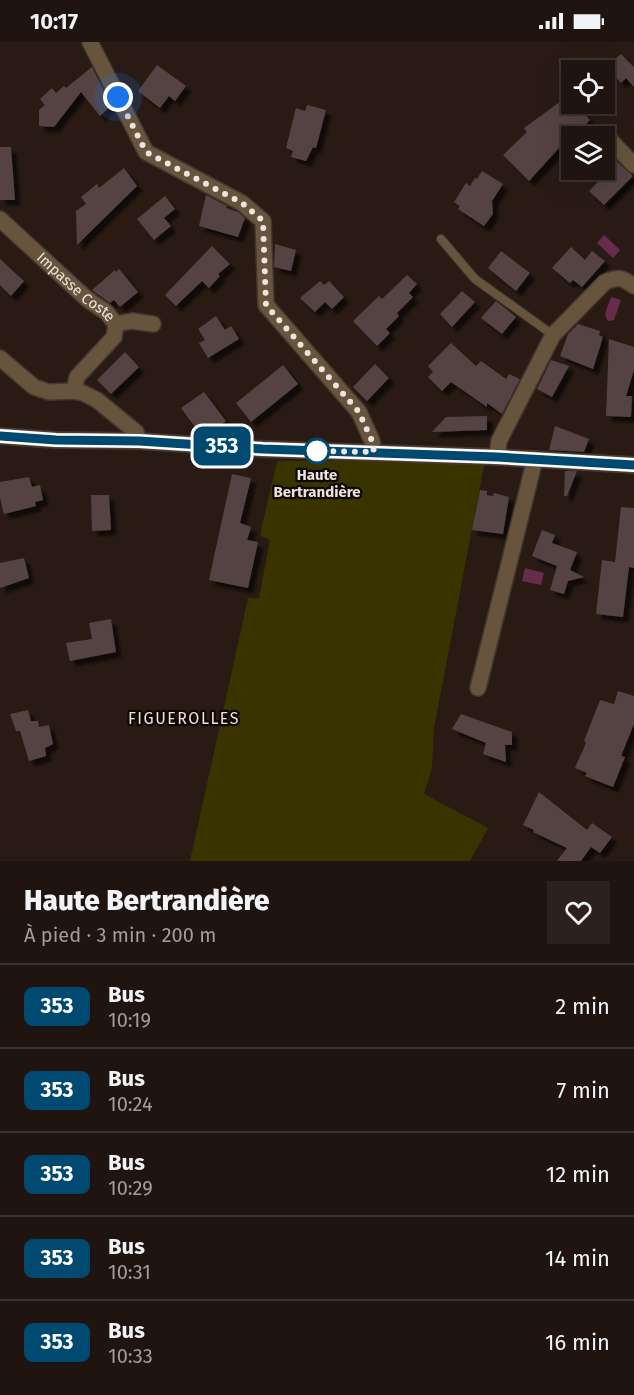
<!DOCTYPE html>
<html lang="fr">
<head>
<meta charset="utf-8">
<style>
  :root { --surface:#1f140f; --page:#2c211d; --text:#f1f3f6; --muted:#a19e9e; --line:#3c332f }
  body { margin:0; font-family:"Fira Sans",sans-serif; background:var(--page); color:var(--text); height:100vh; display:flex; flex-direction:column; font-size:22px; white-space:nowrap }
  * { box-sizing:border-box; margin:0 }
  p { font-size:20px; color:var(--muted) }
  .icon { flex:none; width:33px; height:33px; fill:none; stroke:currentColor; stroke-width:2; stroke-linecap:round; stroke-linejoin:round }
  .map { position:relative; height:819px; overflow:hidden }
  .sheet { display:flex; flex-direction:column; background:var(--surface); flex:1 }
  .sheet>* { flex:none }
  .badge { padding:0 12px; border-radius:9px; font-size:21px; line-height:39px }
  .buttons { position:absolute; left:561px; top:18px; display:grid; gap:12px }
  .buttons a { display:grid; place-items:center; width:54px; height:54px; border-radius:0px; background:var(--surface); box-shadow:0 6px 24px #0002,0 0 0 2px var(--line); font-size:30px }
  .you { position:absolute; width:30px; height:30px; margin:-15px; border:4px solid #fff; border-radius:50%; background:#1a73e8; box-shadow:0 0 0 9px #1a73e833 }
  .map>.badge { position:absolute; translate:-50% -50%; box-shadow:0 0 0 3px #fff }
  .round { display:grid; place-items:center; flex:none; width:63px; height:63px; border-radius:0px; background:var(--page) }
  .summary { display:flex; align-items:center; justify-content:space-between; height:102px; padding:0 24px }
  h1 { font-size:28px; font-weight:800; line-height:45px }
  ul { padding:0; list-style:none }
  li { display:flex; align-items:center; gap:18px; height:84px; padding:0 24px; border-top:2px solid var(--line) }
  li div { flex:1 }
  li b { display:block; font-size:22px }
  li em { font-style:normal }
  li .badge { min-width:66px; font-weight:700; text-align:center }
  .status { display:flex; justify-content:space-between; align-items:center; height:42px; padding:0 30px; background:var(--surface); direction:ltr }
  .status svg { height:16px; fill:currentColor }
  .map>svg:first-child { display:block }
  .green { fill:#393300 }
  .water { fill:#692b4b }
  .building { fill:#554343; filter:url(#shadow) }
  .lines { fill:none; stroke-linecap:round; stroke-linejoin:round }
  .lane-casing { stroke:#453730; stroke-width:10 }
  .street-casing { stroke:#453730; stroke-width:18 }
  .lane { stroke:#66543c; stroke-width:8 }
  .street { stroke:#66543c; stroke-width:15 }
  .line-casing { stroke:#fff; stroke-width:14 }
  .line { stroke:#004a72; stroke-width:9 }
  .walk { stroke:#eee3df; stroke-width:6; stroke-dasharray:0 10.8 }
  .stop-dot { fill:#fff; stroke:#004a72; stroke-width:3 }
  .labels { text-anchor:middle; dominant-baseline:central; stroke-width:4.5; stroke-linejoin:round; paint-order:stroke }
  .street-label { font-size:15px; fill:#eee3df; stroke:#0d0705 }
  .stop-label { font-size:15px; font-weight:bold; fill:#eee3df; stroke:#0d0705 }
  .neighbourhood-label { font-size:16px; letter-spacing:1.5px; fill:#f2ded5; stroke:#0d0705 }
</style>
</head>
<body>
<div class="status"><b>10:17</b><svg viewBox="0 0 49 12"><path d="M0 12V9h3v3zM5 12V6h3v6zM10 12V3h3v9zM15 12V0h3v12zM26 1h20v11H26zM47 4h2v5h-2z"/></svg></div>
<div class="map">
<svg width="634" height="819" viewBox="0 0 634 819">
  <defs>
    <filter id="shadow"><feDropShadow dx="5.5" dy="5.5" stdDeviation="1.5" flood-color="#0009"/></filter>
  </defs>
  <rect width="100%" height="100%" fill="#291b14"/>
  <path class="green" d="M 277,419 L 485,419 L 434,686 L 432,726 L 424,752 L 488,786 L 470,819 L 190,819 L 248,556 L 259,556 L 270,498 L 260,493 Z"/>
  <path class="water" d="M 604,193 L 620,208 L 613,216 L 597,201 Z
    M 611,255 L 621,258 L 614,278 L 609,279 C 601,274 609,263 611,255 Z
    M 525,526 L 544,531 L 541,543 L 522,539 Z"/>
  <path class="building" d="M 621,12 L 634,25 L 634,45 L 626,36 L 621,41 L 606,24 Z
    M 157,23 L 186,44 L 175,59 L 169,54 L 160,66 L 138,49 Z
    M 92,25 L 111,63 L 100,74 L 81,50 L 54,85 L 39,84 L 39,68 L 45,63 L 40,57 L 52,46 L 56,51 L 64,44 L 66,46 Z
    M 568,54 L 572,58 L 572,62 L 575,62 L 590,78 L 573,94 L 572,94 L 572,120 L 559,106 L 529,139 L 503,113 L 527,90 L 524,86 Z
    M 307,63 L 326,68 L 316,106 L 313,105 L 306,119 L 291,115 L 293,109 L 286,106 L 296,66 L 305,69 Z
    M 0,105 L 11,105 L 15,158 L 0,158 Z
    M 617,120 L 633,134 L 604,163 L 589,149 Z
    M 124,126 L 137,144 L 77,203 L 76,169 L 86,162 L 81,155 L 97,142 L 99,146 Z
    M 482,129 L 503,142 L 492,159 L 493,172 L 484,184 L 458,167 L 460,164 L 454,160 L 466,141 L 470,144 L 475,136 L 477,137 Z
    M 206,153 L 227,164 L 226,166 L 238,170 L 245,176 L 238,195 L 199,184 Z
    M 165,154 L 175,167 L 164,176 L 171,184 L 154,198 L 137,177 Z
    M 275,202 L 296,208 L 291,229 L 274,225 Z
    M 212,204 L 230,222 L 218,232 L 220,234 L 209,246 L 202,239 L 176,264 L 165,253 Z
    M 571,205 L 585,218 L 592,209 L 605,219 L 582,245 L 573,238 L 570,241 L 552,226 Z
    M 501,209 L 530,231 L 516,249 L 488,226 Z
    M 0,217 L 24,239 L 11,254 L 0,243 Z
    M 119,227 L 138,250 L 120,265 L 114,258 L 110,261 L 92,248 L 115,228 L 116,230 Z
    M 407,233 L 417,242 L 409,251 L 413,255 L 397,271 L 399,274 L 386,287 L 390,291 L 377,304 L 353,279 L 379,254 L 382,257 Z
    M 320,239 L 324,243 L 329,239 L 344,255 L 332,267 L 325,260 L 315,270 L 300,256 Z
    M 462,249 L 475,260 L 452,285 L 440,272 Z
    M 496,259 L 516,275 L 502,292 L 481,276 Z
    M 216,274 L 225,288 L 231,284 L 239,297 L 208,316 L 199,301 L 205,298 L 198,287 Z
    M 578,282 L 600,289 L 599,293 L 603,295 L 593,327 L 560,314 L 568,292 Z
    M 609,297 L 634,305 L 634,328 L 626,354 L 632,354 L 631,375 L 606,374 Z
    M 451,301 L 476,324 L 481,319 L 506,337 L 509,332 L 520,337 L 502,372 L 487,361 L 487,365 L 451,340 L 442,349 L 428,335 L 433,330 L 428,324 Z
    M 125,310 L 139,325 L 111,352 L 97,338 Z
    M 551,318 L 569,324 L 552,355 L 537,347 Z
    M 375,322 L 389,336 L 367,359 L 353,345 Z
    M 283,323 L 298,342 L 251,380 L 236,361 Z
    M 204,350 L 226,379 L 206,394 L 201,393 L 181,366 Z
    M 487,374 L 487,388 L 432,390 L 446,375 Z
    M 555,384 L 589,397 L 584,410 L 549,408 Z
    M 565,429 L 577,429 L 567,454 L 564,454 Z
    M 232,432 L 251,436 L 240,481 L 251,485 L 247,498 L 258,500 L 248,546 L 209,538 Z
    M 29,435 L 32,445 L 40,443 L 43,458 L 35,460 L 36,464 L 4,472 L 0,456 L 0,440 Z
    M 480,448 L 487,449 L 487,453 L 493,454 L 494,451 L 509,455 L 503,492 L 472,488 Z
    M 91,453 L 109,453 L 111,488 L 92,489 Z
    M 621,465 L 634,466 L 634,526 L 629,525 L 623,575 L 596,572 L 602,518 L 615,520 Z
    M 542,488 L 555,493 L 552,501 L 577,510 L 570,528 L 584,535 L 568,539 L 564,552 L 550,548 L 557,524 L 532,514 Z
    M 24,516 L 29,536 L 0,546 L 0,521 Z
    M 111,577 L 116,610 L 70,619 L 66,601 L 92,597 L 89,581 Z
    M 618,649 L 634,654 L 634,682 L 621,714 L 625,715 L 613,745 L 585,734 L 587,731 L 575,726 L 586,701 L 584,699 L 600,658 L 614,662 Z
    M 28,668 L 31,679 L 38,679 L 39,685 L 49,683 L 53,702 L 45,706 L 46,714 L 29,719 L 20,689 L 16,689 L 10,672 Z
    M 461,672 L 512,690 L 512,703 L 505,703 L 506,720 L 483,712 L 486,701 L 452,687 Z
    M 539,750 L 587,788 L 592,781 L 612,795 L 600,811 L 591,805 L 581,819 L 557,819 L 567,806 L 533,790 L 534,788 L 523,783 Z"/>
  <g class="lines">
    <defs>
      <path id="lane" d="M 441,197 L 475,237 L 553,293"/>
      <g id="street">
        <path d="M 90,0 L 146,110 L 242,161 L 263,179 L 266,263 L 359,370 L 372,399 L 374,410"/>
        <path d="M 608,96 L 634,123"/>
        <path id="s1" d="M 0,177 L 87,257 L 106,270 L 116,282 L 114,295 L 77,335 L 74,349"/>
        <path d="M 116,282 L 132,279 L 153,282"/>
        <path d="M 0,316 L 34,345 L 49,350 L 74,349 L 83,351 L 97,358 L 136,390 L 139,399"/>
        <path d="M 0,394 L 56,398 L 139,399 L 263,407 L 497,415 L 634,423"/>
        <path d="M 497,415 L 499,399 L 553,293 L 605,240 C 620,234 622,236 634,244"/>
        <path d="M 478,646 L 535,417"/>
      </g>
    </defs>
    <use href="#lane" class="lane-casing"/>
    <use href="#street" class="street-casing"/>
    <use href="#lane" class="lane"/>
    <use href="#street" class="street"/>
  </g>
  <g class="lines">
    <defs>
      <path id="line" d="M 0,394 L 56,398 L 139,399 L 263,407 L 497,415 L 634,423"/>
    </defs>
    <use href="#line" class="line-casing"/>
    <use href="#line" class="line"/>
    <path class="walk" d="M 118,55 L 146,110 L 242,161 L 263,179 L 266,263 L 359,370 L 372,399 L 374,410 L 317,409"/>
  </g>
  <circle class="stop-dot" cx="317" cy="409" r="12"/>
  <g class="labels">
    <g class="street-label">
      <text stroke="none"><textPath href="#s1" startOffset="102">Impasse Coste</textPath></text>
    </g>
    <g class="stop-label">
      <text x="317" y="433">Haute<tspan x="317" dy="17">Bertrandière</tspan></text>
    </g>
    <g class="neighbourhood-label">
      <text x="184" y="676">FIGUEROLLES</text>
    </g>
  </g>
</svg>
<div class="buttons">
<a><svg class="icon" aria-label="locate" viewBox="0 0 24 24"><circle cx="12" cy="12" r="6"/><path d="M12 2v4M12 18v4M2 12h4M18 12h4"/></svg></a>
<a><svg class="icon" aria-label="layers" viewBox="0 0 24 24"><path d="M12 4l9 5-9 5-9-5zM3 14l9 5 9-5"/></svg></a>
</div>
<div class="you" style="left:118px;top:55px"></div>
<b class="badge" style="left:222px;top:404px;background:#004a72;color:#fff">353</b>
</div>
<section class="sheet">
<div class="summary"><div><h1>Haute Bertrandière</h1><p>À pied · 3 min · 200 m</p></div><a class="round"><svg class="icon" aria-label="heart" viewBox="0 0 24 24"><path d="M12 20l-8-8c-3-5 5-10 8-4 3-6 11-1 8 4z"/></svg></a></div>
<ul>
<li><span class="badge" style="background:#004a72;color:#fff">353</span><div><b>Bus</b><p>10:19</p></div><em>2 min</em></li>
<li><span class="badge" style="background:#004a72;color:#fff">353</span><div><b>Bus</b><p>10:24</p></div><em>7 min</em></li>
<li><span class="badge" style="background:#004a72;color:#fff">353</span><div><b>Bus</b><p>10:29</p></div><em>12 min</em></li>
<li><span class="badge" style="background:#004a72;color:#fff">353</span><div><b>Bus</b><p>10:31</p></div><em>14 min</em></li>
<li><span class="badge" style="background:#004a72;color:#fff">353</span><div><b>Bus</b><p>10:33</p></div><em>16 min</em></li>
</ul>
</section>
</body>
</html>
